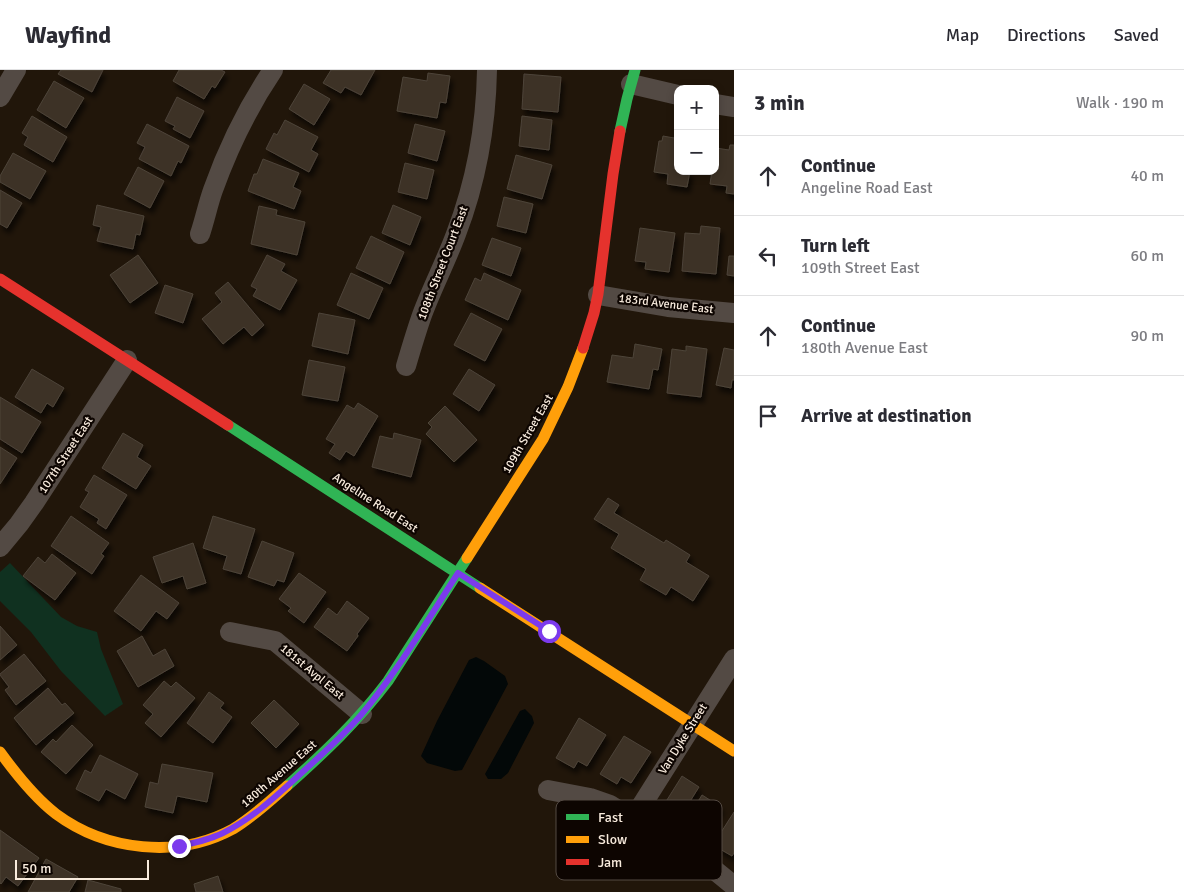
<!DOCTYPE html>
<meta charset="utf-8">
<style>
body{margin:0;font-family:Signika,sans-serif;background:#f7f7f7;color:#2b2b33}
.controls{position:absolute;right:15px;top:15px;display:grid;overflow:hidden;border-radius:10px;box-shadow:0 2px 8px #0003}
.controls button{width:45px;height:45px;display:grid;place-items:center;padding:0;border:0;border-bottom:1px solid #e1e1e2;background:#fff;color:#2b2b33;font:25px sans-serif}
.scale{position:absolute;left:15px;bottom:12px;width:134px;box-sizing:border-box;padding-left:5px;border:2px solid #f8ebdd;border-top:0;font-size:14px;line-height:18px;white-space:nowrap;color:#f8ebdd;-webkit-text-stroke:4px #0d0501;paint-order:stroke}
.stop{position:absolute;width:15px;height:15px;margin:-11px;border:4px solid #7c3aed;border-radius:50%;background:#fff}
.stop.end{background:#7c3aed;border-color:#fff;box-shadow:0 1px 5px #0008}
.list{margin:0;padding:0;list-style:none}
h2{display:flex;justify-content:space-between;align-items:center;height:65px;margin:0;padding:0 20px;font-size:21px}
h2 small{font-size:16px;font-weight:400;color:#7c7c81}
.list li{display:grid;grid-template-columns:32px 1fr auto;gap:15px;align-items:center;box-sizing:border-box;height:80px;padding:0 20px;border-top:1px solid #e1e1e2}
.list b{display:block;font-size:19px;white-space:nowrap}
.list p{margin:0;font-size:16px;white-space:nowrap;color:#7c7c81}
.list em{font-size:16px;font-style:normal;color:#7c7c81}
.icon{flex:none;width:28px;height:28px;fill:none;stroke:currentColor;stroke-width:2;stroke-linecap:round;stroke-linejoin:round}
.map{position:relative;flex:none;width:734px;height:822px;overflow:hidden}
header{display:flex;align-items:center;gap:30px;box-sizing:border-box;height:70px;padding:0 25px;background:#fff;border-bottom:1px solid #e1e1e2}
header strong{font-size:24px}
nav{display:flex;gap:28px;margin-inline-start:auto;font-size:18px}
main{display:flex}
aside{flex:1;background:#fff}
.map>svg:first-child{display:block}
.green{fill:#103120}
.water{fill:#030808}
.building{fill:#3d3227;stroke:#4d4439;filter:url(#shadow)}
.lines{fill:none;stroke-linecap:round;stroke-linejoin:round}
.street{stroke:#534a44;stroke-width:20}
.fast{stroke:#30b455;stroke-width:11}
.slow{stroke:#ff9f0a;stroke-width:11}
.jam{stroke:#e5322d;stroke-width:11}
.route{stroke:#7c3aed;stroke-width:6}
.labels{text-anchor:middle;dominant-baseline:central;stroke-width:4.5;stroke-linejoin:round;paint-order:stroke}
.street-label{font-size:12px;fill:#f8ebdd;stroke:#0d0501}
.key{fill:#0d0501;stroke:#544a43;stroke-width:1}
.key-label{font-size:14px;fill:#f8ebdd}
</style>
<header>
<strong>Wayfind</strong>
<nav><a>Map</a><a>Directions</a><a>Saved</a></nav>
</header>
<main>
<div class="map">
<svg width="734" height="822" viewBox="0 0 734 822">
<defs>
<filter id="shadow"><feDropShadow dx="3" dy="5.5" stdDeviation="2.5" flood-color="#0009"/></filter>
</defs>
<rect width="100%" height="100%" fill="#21160a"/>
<!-- green -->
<path class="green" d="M 10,493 L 61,547 L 77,556 L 97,562 L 101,579 L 123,634 L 105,646 L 61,601 L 31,562 L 0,531 L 0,502 Z"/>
<!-- water -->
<path class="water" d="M 476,587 L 484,591 L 505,606 L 508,614 L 462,700 L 455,701 L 427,693 L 421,686 L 437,651 L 469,590 Z
M 525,639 L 532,646 L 534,653 L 508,703 L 501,709 L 488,709 L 485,704 L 520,641 Z"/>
<!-- building -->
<path class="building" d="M 61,0 L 103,0 L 92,22 L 58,4 Z
M 179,0 L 221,0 L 225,2 L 215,18 L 212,16 L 204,29 L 173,11 Z
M 331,0 L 375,0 L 361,25 L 345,17 L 341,23 L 323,13 Z
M 428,3 L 450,6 L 446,33 L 440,32 L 437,48 L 397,41 L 403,7 L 427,11 Z
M 524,4 L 561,7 L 558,42 L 522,39 Z
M 54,11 L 84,28 L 66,58 L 37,40 Z
M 304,14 L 330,29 L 314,55 L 289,39 Z
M 177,27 L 204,41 L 190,68 L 173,59 L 175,56 L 165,51 Z
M 32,46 L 67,67 L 53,92 L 24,75 L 28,67 L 22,63 Z
M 522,46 L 552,50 L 549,80 L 519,76 Z
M 285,50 L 318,67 L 311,80 L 318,84 L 309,102 L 266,79 L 274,63 L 277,65 Z
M 147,54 L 189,76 L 181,93 L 178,91 L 171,106 L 139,89 L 145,77 L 137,73 Z
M 415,54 L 445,61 L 437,91 L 408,83 Z
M 675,65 L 678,65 L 678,101 L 690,101 L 687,117 L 667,114 L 668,104 L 654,102 L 659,71 L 662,71 L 663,66 L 674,68 Z
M 730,75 L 734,75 L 734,124 L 726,123 L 727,116 L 710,114 L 712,101 L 715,101 L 716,78 L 729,80 Z
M 13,83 L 46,101 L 30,129 L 0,112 L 0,106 Z
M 516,85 L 552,95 L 542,129 L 507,119 Z
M 263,89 L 299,103 L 293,117 L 301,121 L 294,139 L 248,121 L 254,104 L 257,104 Z
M 405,93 L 434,100 L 427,129 L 398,122 Z
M 138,97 L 164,111 L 150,138 L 124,124 Z
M 0,120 L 22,133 L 7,158 L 0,154 Z
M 504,127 L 533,134 L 526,163 L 497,156 Z
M 97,135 L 144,146 L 140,165 L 136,164 L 133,179 L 97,171 L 101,157 L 93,155 Z
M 393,135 L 421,147 L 410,175 L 382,163 Z
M 259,136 L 277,140 L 276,145 L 305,152 L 297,185 L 251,174 Z
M 701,156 L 720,158 L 716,204 L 682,201 L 685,163 L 700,164 Z
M 640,158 L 675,163 L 669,202 L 645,199 L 646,192 L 635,191 Z
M 371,166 L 404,182 L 390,214 L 356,198 Z
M 492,168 L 521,178 L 511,206 L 482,195 Z
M 138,185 L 158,213 L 130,233 L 110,205 Z
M 267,185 L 285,194 L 281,201 L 297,210 L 280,240 L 253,226 L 257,219 L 251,216 Z
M 729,186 L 734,186 L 734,206 L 727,205 Z
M 351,203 L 383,218 L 369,249 L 337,235 Z
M 484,203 L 521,220 L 508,250 L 465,230 L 475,208 L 481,211 Z
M 228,212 L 264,255 L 252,266 L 244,257 L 223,274 L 202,249 L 222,232 L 215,223 Z
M 165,215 L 193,224 L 183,253 L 155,243 Z
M 319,243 L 355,250 L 348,284 L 312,276 Z
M 471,243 L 502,259 L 485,291 L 454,275 Z
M 635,274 L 662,279 L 658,300 L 653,299 L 649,319 L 607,312 L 612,285 L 633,288 Z
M 686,276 L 707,279 L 701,327 L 667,323 L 672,279 L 686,281 Z
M 724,278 L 734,280 L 734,310 L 732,310 L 731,318 L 716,315 Z
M 309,290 L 345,297 L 338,331 L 302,325 Z
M 32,299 L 64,318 L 53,337 L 47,333 L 41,343 L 15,327 Z
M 469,299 L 495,315 L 479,341 L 453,324 Z
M 0,327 L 41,352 L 22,383 L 0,369 Z
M 358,333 L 378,346 L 354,386 L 346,381 L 340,390 L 329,383 L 335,374 L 326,369 L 347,335 L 354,339 Z
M 445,336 L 477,370 L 454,392 L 426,364 L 432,357 L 428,353 Z
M 123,363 L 143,375 L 137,387 L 151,396 L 136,419 L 102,398 Z
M 394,363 L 421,370 L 411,407 L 372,397 L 380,366 L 393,369 Z
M 0,377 L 17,388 L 0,414 Z
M 94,405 L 127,425 L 106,459 L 97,453 L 99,449 L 80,437 L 89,422 L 85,420 Z
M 608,428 L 619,435 L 614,443 L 664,473 L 666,470 L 690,485 L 686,492 L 709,506 L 693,531 L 671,517 L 666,525 L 640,510 L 646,499 L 611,478 L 619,464 L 594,449 Z
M 71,446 L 109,473 L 101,484 L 104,486 L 92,504 L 51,476 Z
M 213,446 L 255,459 L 241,504 L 223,499 L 227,486 L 203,478 Z
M 262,471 L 294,483 L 284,512 L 277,510 L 274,516 L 248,507 Z
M 193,473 L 206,513 L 187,519 L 183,506 L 162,513 L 153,487 Z
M 52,484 L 76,503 L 55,530 L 23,506 L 38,487 L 45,493 Z
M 299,503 L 326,522 L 304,553 L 288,541 L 291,538 L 279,529 Z
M 141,505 L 179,533 L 167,549 L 156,541 L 141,561 L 114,541 Z
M 347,531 L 369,548 L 357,564 L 358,566 L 347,581 L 314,557 L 328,538 L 337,545 Z
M 0,556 L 17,575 L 0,590 Z
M 142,566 L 153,586 L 165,579 L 174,596 L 138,617 L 117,581 Z
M 24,584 L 46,611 L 16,635 L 5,620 L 9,617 L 0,605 L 0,604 Z
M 164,611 L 171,617 L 176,612 L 195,628 L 161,667 L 145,653 L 153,644 L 143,635 Z
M 48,618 L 62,635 L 65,633 L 74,643 L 36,675 L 14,648 Z
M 209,622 L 224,633 L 220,638 L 232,647 L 213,673 L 187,653 Z
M 274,630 L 299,654 L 276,678 L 251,653 Z
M 579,648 L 606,665 L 587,696 L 578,691 L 574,698 L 556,688 Z
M 72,655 L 93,675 L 66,704 L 41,682 L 53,669 L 56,672 Z
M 624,666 L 651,682 L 631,713 L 621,707 L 617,714 L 600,704 Z
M 100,685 L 138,704 L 125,729 L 106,719 L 99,731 L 76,719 L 85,700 L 91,703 Z
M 162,694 L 213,703 L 207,732 L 177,726 L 173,743 L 145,737 L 150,712 L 158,714 Z
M 682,706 L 699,717 L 677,752 L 660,741 Z
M 702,725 L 721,737 L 703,767 L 684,755 Z
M 734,742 L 734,783 L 732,786 L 713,775 Z
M 0,760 L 39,788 L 18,816 L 6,807 L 1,814 L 0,813 Z
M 46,789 L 78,807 L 69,822 L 28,822 Z
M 218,806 L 223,822 L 196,822 L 194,814 Z
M 88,810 L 121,819 L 121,822 L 85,822 Z"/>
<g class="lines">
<!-- street -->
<path class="street" d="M 631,14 L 678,25
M 0,27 L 16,0
M 715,34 L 734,37
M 200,164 C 205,149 208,134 213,120 C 228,78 248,37 273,0
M 598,225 L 668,237 L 734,243
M 406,296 C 411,279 416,262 422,245 C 432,218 446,191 456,164 C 476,112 486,56 487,0
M 0,477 L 19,454 L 34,433 L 127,290
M 230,562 L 275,571 L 362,644
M 548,720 L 590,728 L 610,735 L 712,798 L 734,816
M 633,749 L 734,589"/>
<!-- fast -->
<path class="fast" d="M 620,61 L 627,29 L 635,0
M 228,355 L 480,518
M 287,716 C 325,682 357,652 388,611 L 467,488"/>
<!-- slow -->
<path class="slow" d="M 467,488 L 543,369 L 568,317 L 583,278
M 480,518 L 734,681
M 0,682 C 16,704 34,727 56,744 C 106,781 178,789 233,759 C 253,747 270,731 287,716"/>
<!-- jam -->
<path class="jam" d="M 0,209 L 228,355
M 583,278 L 594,243 L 598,224 L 613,104 L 620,61"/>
</g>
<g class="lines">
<!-- route -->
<path class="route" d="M 179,776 C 194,773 209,770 223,763 C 250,750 273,729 296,708 C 318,688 341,668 361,645 C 398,601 427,551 458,503 L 549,561"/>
</g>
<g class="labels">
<!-- street labels -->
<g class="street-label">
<text transform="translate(443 193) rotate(-69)">108th Street Court East</text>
<text transform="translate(666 234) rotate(7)">183rd Avenue East</text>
<text transform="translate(528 364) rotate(-60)">109th Street East</text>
<text transform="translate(66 385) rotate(-57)">107th Street East</text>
<text transform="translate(375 433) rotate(33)">Angeline Road East</text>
<text transform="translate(312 602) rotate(40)">181st Avpl East</text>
<text transform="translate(683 669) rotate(-58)">Van Dyke Street</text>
<text transform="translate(279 704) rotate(-41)">180th Avenue East</text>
</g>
</g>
<!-- legend -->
<rect x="556" y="730" width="166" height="80" rx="8" class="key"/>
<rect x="566" y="744" width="23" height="6" fill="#30b455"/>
<rect x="566" y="766" width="23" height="7" fill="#ff9f0a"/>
<rect x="566" y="789" width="23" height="6" fill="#e5322d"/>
<g class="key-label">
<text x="598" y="752">Fast</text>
<text x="598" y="774">Slow</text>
<text x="598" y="797">Jam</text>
</g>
</svg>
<div class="controls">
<button>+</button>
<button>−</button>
</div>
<div class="scale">50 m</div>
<div class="stop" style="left:549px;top:561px"></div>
<div class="stop end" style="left:179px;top:776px"></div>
</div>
<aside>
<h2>3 min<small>Walk · 190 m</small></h2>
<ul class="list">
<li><svg class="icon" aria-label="ahead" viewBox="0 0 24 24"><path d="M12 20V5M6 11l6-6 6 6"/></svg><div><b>Continue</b><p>Angeline Road East</p></div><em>40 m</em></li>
<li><svg class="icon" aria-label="left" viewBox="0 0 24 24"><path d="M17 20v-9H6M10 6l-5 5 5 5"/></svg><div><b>Turn left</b><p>109th Street East</p></div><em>60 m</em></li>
<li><svg class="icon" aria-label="ahead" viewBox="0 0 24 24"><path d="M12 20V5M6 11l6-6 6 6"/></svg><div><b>Continue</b><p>180th Avenue East</p></div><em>90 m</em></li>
<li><svg class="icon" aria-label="arrive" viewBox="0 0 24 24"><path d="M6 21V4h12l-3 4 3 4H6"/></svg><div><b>Arrive at destination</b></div></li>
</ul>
</aside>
</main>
